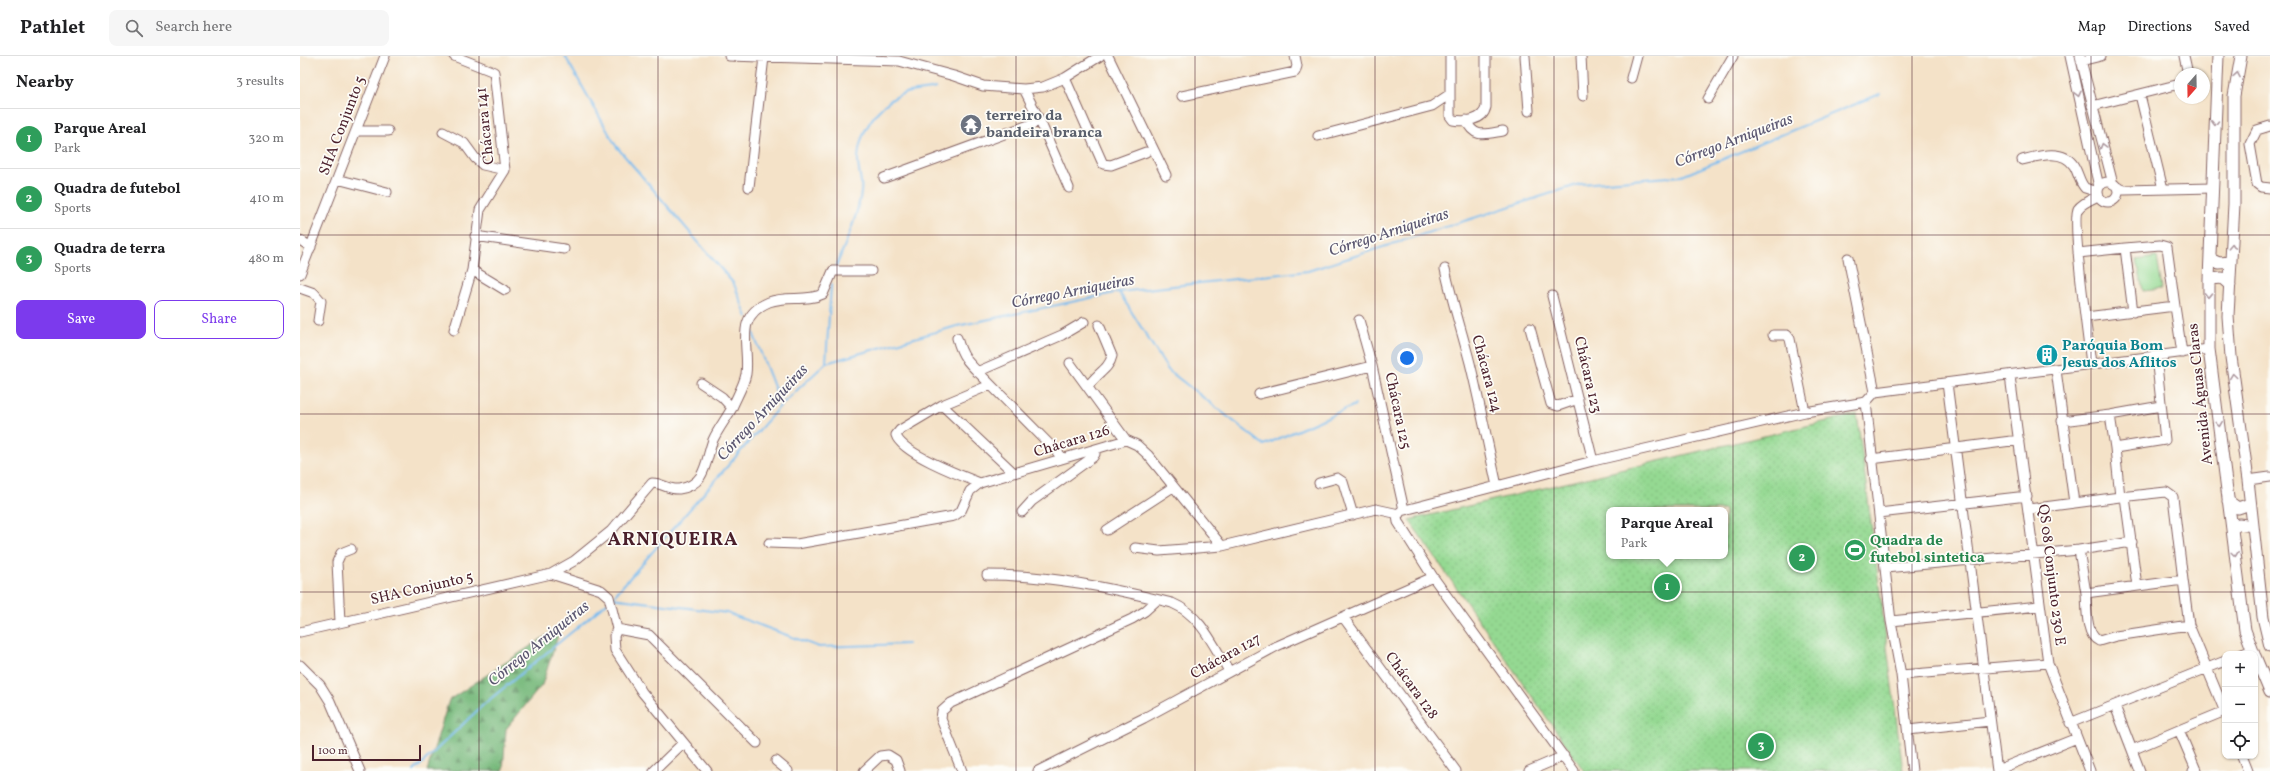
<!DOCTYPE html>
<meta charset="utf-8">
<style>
body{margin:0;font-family:Vollkorn,serif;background:#f6f6f6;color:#202124}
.controls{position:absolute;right:12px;bottom:12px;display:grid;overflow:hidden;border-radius:8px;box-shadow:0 1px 3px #0004}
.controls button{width:36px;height:36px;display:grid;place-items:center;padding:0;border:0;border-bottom:1px solid #e0e0e0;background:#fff;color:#202124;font:20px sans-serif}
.compass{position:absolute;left:1874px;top:12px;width:36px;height:36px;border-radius:50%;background:#fff;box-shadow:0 1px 3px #0004;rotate:200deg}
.scale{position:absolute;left:12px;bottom:10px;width:109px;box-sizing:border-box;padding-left:4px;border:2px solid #4a1f2b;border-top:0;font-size:11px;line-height:14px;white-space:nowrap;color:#4a1f2b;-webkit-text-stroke:3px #fdfcf7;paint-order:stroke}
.you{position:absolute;left:1107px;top:302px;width:14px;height:14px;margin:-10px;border:3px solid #fff;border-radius:50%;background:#1a73e8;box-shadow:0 0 0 6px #1a73e833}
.badge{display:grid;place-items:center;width:26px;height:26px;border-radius:50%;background:#7c3aed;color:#fff;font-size:13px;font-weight:700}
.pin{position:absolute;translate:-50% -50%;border:2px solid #fff;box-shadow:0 1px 4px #0006}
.popup{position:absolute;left:1306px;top:451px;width:122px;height:52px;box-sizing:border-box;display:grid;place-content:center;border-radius:8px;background:#fff;filter:drop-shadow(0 1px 3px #0005);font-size:13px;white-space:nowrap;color:#757577}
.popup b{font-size:15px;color:#202124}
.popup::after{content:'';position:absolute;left:50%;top:100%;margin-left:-8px;border:8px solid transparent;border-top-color:#fff}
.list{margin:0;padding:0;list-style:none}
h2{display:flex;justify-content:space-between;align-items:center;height:52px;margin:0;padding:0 16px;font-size:17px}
h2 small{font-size:13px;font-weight:400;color:#757577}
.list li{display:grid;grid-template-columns:26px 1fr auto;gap:12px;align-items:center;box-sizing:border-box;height:60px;padding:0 16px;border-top:1px solid #e0e0e0}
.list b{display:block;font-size:15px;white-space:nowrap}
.list p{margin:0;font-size:13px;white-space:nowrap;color:#757577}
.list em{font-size:13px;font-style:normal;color:#757577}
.actions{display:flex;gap:8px;padding:12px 16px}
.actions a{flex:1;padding:9px 0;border:1px solid #7c3aed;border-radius:8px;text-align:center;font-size:14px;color:#7c3aed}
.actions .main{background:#7c3aed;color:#fff}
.icon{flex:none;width:22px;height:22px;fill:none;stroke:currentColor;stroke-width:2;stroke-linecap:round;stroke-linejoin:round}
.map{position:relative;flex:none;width:1970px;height:715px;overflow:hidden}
header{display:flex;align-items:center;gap:24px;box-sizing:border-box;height:56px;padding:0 20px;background:#fff;border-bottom:1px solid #e0e0e0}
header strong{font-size:19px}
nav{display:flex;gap:22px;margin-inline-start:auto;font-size:14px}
.search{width:280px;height:36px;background:#f6f6f6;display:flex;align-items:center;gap:10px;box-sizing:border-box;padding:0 14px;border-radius:8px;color:#757577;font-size:15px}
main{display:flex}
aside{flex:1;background:#fff}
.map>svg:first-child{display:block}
.green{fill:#94d992;stroke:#6f7c5e}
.forest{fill:url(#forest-firs);stroke:#606c54}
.park{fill:url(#park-dots);stroke:#6f7c5e;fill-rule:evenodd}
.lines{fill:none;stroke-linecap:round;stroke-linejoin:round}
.stream{stroke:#79bcef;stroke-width:2}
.minor-casing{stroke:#866362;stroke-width:11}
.major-casing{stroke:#866362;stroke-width:13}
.minor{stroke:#fff;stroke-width:9}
.major{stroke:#fff;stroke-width:11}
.oneway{stroke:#ae9aa0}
.grid{fill:none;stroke:#4a1f2b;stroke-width:1;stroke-opacity:0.55}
.labels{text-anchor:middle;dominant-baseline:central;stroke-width:3.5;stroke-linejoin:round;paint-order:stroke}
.worship-label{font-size:15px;font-weight:bold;fill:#5b616d;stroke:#fdfcf7;text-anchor:start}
.street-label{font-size:15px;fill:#4a1f2b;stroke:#fdfcf7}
.culture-label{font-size:15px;font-weight:bold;fill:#0d838f;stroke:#fdfcf7;text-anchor:start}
.leisure-label{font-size:15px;font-weight:bold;fill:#27864d;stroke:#fdfcf7;text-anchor:start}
.water-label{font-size:16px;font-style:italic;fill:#5a5670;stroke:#fdfcf7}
.district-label{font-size:19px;font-weight:bold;letter-spacing:1px;fill:#4a1f2b;stroke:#fdfcf7}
</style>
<header>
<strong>Pathlet</strong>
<div class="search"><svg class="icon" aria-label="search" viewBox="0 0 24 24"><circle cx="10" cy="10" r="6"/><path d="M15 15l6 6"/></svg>Search here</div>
<nav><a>Map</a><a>Directions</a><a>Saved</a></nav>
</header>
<main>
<aside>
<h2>Nearby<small>3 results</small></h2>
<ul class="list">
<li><span class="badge" style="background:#2e9e5b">1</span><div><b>Parque Areal</b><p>Park</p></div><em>320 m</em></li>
<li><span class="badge" style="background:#2e9e5b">2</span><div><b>Quadra de futebol</b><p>Sports</p></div><em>410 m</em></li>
<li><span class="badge" style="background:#2e9e5b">3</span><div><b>Quadra de terra</b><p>Sports</p></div><em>480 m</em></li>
</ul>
<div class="actions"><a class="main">Save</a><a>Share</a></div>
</aside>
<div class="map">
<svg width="1970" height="715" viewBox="0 0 1970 715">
<defs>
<pattern id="forest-firs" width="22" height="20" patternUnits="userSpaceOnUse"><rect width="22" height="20" fill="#77b97c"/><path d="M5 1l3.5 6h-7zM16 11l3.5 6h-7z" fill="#649666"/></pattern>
<pattern id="park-dots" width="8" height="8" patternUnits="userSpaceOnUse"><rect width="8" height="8" fill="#94d992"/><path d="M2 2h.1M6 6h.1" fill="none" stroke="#81ba7e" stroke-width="1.8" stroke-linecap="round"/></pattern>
</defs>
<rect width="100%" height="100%" fill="#fdfcf7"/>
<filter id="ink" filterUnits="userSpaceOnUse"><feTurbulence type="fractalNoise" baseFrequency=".025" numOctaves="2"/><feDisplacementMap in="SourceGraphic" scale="8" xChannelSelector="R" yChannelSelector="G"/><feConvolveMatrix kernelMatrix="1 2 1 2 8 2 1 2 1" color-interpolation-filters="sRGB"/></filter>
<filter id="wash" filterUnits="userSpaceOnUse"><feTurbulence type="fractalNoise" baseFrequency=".012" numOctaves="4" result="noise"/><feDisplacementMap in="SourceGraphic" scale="16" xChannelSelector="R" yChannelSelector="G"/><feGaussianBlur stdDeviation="0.9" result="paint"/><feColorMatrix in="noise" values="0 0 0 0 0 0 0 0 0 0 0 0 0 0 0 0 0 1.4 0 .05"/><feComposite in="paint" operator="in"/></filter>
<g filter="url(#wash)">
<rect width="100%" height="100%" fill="#f4e2c8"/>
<!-- green -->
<path class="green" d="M 1857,201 L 1862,233 L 1843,235 L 1837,204 Z"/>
<!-- forest -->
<path class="forest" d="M 261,570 L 242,629 L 206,673 L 203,715 L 127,715 L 149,644 Z"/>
<!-- park -->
<path class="park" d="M 1557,358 L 1603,715 L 1284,715 L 1109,464 ZM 1309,454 L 1425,454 L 1425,500 L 1309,500 Z"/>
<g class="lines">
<!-- stream -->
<path class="stream" d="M 265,0 L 316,90 L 434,228 L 447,261
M 536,211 C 545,188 558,160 561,136 C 563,125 557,113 558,102 C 559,77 577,49 600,39 C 611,34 625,35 636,32
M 819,236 L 868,314 L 964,389 L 1055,349
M 450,269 L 481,349
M 526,306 L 531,229
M 313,541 L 481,349 L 526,307 L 657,270 L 819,236 L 1008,215 L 1280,128 L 1382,120 L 1580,38
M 312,542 L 427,557 L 519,591 L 608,588
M 114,715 L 183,649 L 307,547"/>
</g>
</g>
<g filter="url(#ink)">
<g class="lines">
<!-- minor casing -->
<g class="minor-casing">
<path id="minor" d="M 154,0 L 194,16 L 205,114 L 180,154 L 172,214 L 154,274
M 429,0 L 599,5 L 654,20 L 683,30 L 724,33 L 743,31 L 765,22 L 800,0
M 808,0 L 866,119
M 1150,0 L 1150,60 L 1153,64 C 1165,66 1183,65 1186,51 L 1186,0
M 1225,0 L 1229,55
M 1281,0 L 1283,40
M 1770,0 L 1799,131
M 1780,0 L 1813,128
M 1884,0 L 1888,18
M 1781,5 L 1801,0
M 765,22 L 803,108 L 811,109 L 846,96
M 1331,22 L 1337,0
M 1840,39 L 1863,133
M 882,40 L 995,16 L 997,10 L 995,0
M 1408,43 L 1433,0
M 1792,50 L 1880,28
M 1166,64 C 1174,83 1185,78 1203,75
M 740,65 L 769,132
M 1970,70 L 1957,74 L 1950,88 L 1957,128 L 1961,131 L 1970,132
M 56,75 L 88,75
M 143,76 L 164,87 L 175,102 L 183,109 L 205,114
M 1018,80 L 1132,50 L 1150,38
M 1722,104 C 1738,100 1763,92 1774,110 C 1779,118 1779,126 1785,132 L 1798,136
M 584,122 L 740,65 L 724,33
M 37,123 L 87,136
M1798 136a10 10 0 1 1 20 0a10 10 0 1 1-20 0Z
M 449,131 L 464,1
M 1817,131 L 1824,134 L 1913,132
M 175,180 L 264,193
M 0,184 L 11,191
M 1825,192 L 1860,189 L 1867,191 L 1875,250
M 1778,197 L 1825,192 L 1833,256
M 1548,202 L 1575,336
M 1145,213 C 1152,245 1162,276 1170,307 C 1180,348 1188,389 1197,430
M 172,214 L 205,234
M 0,218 L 85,0
M 0,232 L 14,237 L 21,245 L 18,265
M 1252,240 L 1293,405
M 1786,261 L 1875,250 L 1882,297
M 1059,264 L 1072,310 L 1104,454
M 1230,272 L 1251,348 L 1258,350 L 1278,343
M 1473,279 L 1487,279 L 1490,283 L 1505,356
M 657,282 C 663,304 670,308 685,323 L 763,402
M 770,307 L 826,384
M 1791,308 C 1789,289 1771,162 1778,153 C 1782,147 1792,143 1798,140
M 1756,314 L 1774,447
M 677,316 L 762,279 L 784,266
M 1710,320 L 1748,607 L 1790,715
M 1647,327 L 1697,715
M 788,331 C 795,318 809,314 812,300 L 799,269
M 959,338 L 1072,310
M 1566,346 L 1591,565 L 1601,619 L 1612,715
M 642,349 L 714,417
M 432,352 C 436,342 444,329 446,318 C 450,290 433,261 469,246 C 486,239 507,246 523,238 L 533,215 L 571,215
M 1762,365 L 1810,359
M 1815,392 L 1810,359 L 1861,350
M 1571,403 L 1719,384
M 1948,424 L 1970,421
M 680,427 C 662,420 601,397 596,379 L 600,374 L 642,349 L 690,329
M 1019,427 L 1037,422 L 1043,426 L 1053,459
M 1825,441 L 1837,530
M 1729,453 L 1820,441 L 1815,392 L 1865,384 L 1856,300
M 722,456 L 732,445 L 793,401 L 795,398 L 794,394
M 1579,457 L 1727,440
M 807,474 L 873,431
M 469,487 L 497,488 L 654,460 L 661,455 L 670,435 L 680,427 L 826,384 L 837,389 L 848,399 L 922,490 L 1076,453 L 1099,458
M 835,492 L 859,495 L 922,490
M 1779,494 L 1832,486
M 1585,512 L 1779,494 L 1786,537 L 1883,524 L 1873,441 L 1866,436 L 1820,441
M 251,518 L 301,534 L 309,541 L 317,573 L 314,580 L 315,594 L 342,636 L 407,715
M 687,519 C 750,519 811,532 872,547 C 901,559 913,589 929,615
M 1883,524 L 1889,569 L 1925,656
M 1786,537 C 1787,550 1785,579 1799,585 L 1816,580 L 1889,569
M 1043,561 L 1156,715
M 1591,565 L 1740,550
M 40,566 L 37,506 L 41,497 L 51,493
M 317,573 L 349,579 L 457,687
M 0,576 L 251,518 L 274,505 L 311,475 L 352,427 C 362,427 369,434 379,433 C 407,429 405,405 413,384 C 418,373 426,363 432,352 L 422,341 L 401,327
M 1942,598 L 1952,594
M 0,609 L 20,629 L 30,645 L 60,715
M 1601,619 L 1748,607
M 1815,650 L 1832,694 L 1879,674 L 1896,714 L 1893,715
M 1770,667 L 1925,605
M 1608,674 L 1690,665
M 1879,674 L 1925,655
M 1832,694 L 1840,715
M 1942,700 L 1948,715
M 476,705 L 488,715
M 1697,714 L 1777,682
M 354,715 L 383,687
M 564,715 L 580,700 L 588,699 L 596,704 L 600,715
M 662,715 L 641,663 L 642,655 L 651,647 L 832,563 L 845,555 L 856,545
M 738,715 L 844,662 L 977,590 L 1133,521
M 1229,715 L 1264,700
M 1274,715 L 1133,521 L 1098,466 L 1097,460 L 1101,455 L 1293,405 L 1505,356 L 1566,346 L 1575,336 L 1909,293"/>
</g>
<!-- major casing -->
<g class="major-casing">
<path id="major" d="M 1918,0 L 1909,223 L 1909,293 L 1942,552 L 1945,574 L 1954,598
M 1941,0 L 1934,40 L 1934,148 L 1928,260 L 1931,301 L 1948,424 L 1963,561 L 1970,590
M 1910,203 L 1919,207 L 1931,206
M 1909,223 L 1922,222 L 1930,229
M 1928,445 L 1938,452 L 1950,448
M 1932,473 L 1939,468 L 1953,470
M 1955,600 L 1970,636"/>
</g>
<!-- minor -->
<use href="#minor" class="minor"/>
<!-- major -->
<use href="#major" class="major"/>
</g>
<!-- one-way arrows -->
<defs><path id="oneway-chevron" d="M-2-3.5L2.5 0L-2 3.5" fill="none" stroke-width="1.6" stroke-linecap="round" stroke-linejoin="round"/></defs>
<g class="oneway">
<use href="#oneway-chevron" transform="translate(1937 19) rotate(-80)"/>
<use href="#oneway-chevron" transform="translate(1778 38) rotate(77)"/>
<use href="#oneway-chevron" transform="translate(1915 67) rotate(91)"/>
<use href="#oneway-chevron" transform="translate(1803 90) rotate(-105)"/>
<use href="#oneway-chevron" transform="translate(1932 190) rotate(-87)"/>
<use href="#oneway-chevron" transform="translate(1908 239) rotate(92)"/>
<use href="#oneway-chevron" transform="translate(1933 320) rotate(-98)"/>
<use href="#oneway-chevron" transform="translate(1919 368) rotate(83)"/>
<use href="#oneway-chevron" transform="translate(1935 498) rotate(83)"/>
</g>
</g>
<!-- grid -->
<path class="grid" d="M 179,0 L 179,715M 358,0 L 358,715M 537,0 L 537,715M 716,0 L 716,715M 895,0 L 895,715M 1075,0 L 1075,715M 1254,0 L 1254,715M 1433,0 L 1433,715M 1612,0 L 1612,715M 1791,0 L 1791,715M 0,179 L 1970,179M 0,358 L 1970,358M 0,536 L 1970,536"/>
<!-- icons -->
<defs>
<g id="temple-disc" transform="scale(1.15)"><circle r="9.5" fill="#6b7280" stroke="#fdfcf7"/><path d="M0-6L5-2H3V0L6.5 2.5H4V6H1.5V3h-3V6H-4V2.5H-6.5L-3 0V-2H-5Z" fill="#fff"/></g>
<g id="building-disc" transform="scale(1.15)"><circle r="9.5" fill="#0f9aa8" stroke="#fdfcf7"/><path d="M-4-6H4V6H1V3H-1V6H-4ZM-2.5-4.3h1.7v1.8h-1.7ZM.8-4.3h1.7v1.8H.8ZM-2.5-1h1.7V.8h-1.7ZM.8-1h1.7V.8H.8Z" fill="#fff"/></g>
<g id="stadium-disc" transform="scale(1.15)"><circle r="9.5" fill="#2e9e5b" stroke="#fdfcf7"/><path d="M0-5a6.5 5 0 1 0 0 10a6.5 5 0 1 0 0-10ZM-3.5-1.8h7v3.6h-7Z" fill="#fff"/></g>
</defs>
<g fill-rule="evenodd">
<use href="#temple-disc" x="671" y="69"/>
<use href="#building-disc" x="1747" y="299"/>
<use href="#stadium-disc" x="1555" y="494"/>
</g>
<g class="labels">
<!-- worship labels -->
<g class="worship-label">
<text x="686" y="60">terreiro da<tspan x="686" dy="17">bandeira branca</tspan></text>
</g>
<!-- street labels -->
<g class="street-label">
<text transform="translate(43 70) rotate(-69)">SHA Conjunto 5</text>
<text transform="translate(186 70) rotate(-96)">Chácara 141</text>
<text transform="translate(1186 318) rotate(75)">Chácara 124</text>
<text transform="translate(1287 319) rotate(77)">Chácara 123</text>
<text transform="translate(1901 338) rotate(-96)">Avenida Águas Claras</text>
<text transform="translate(1097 355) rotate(78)">Chácara 125</text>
<text transform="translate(772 386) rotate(-17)">Chácara 126</text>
<text transform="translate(1751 519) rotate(83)">QS 08 Conjunto 230 E</text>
<text transform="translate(122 533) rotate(-13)">SHA Conjunto 5</text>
<text transform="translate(926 601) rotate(-29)">Chácara 127</text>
<text transform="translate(1111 630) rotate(54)">Chácara 128</text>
</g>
<!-- culture labels -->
<g class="culture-label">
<text x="1762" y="290">Paróquia Bom<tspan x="1762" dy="17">Jesus dos Aflitos</tspan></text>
</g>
<!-- leisure labels -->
<g class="leisure-label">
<text x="1570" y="485">Quadra de<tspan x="1570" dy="17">futebol sintetica</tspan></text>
</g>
<!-- water labels -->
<g class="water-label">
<text transform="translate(1434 85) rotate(-21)">Córrego Arniqueiras</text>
<text transform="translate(1089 177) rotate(-18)">Córrego Arniqueiras</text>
<text transform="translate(773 236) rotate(-11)">Córrego Arniqueiras</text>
<text transform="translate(463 357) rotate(-47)">Córrego Arniqueiras</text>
<text transform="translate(239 588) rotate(-39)">Córrego Arniqueiras</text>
</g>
<!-- district labels -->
<g class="district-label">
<text x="373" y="484">ARNIQUEIRA</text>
</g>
</g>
</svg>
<div class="controls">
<button>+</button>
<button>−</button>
<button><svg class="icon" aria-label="locate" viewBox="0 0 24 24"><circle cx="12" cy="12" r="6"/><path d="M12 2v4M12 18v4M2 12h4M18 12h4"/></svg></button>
</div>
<svg class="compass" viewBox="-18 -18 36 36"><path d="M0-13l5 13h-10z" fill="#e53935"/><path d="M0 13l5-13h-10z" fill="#757577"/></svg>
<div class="scale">100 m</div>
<div class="you"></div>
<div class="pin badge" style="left:1367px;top:531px;background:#2e9e5b">1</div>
<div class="popup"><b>Parque Areal</b>Park</div>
<div class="pin badge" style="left:1502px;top:502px;background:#2e9e5b">2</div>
<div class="pin badge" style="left:1461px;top:690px;background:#2e9e5b">3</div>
</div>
</main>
